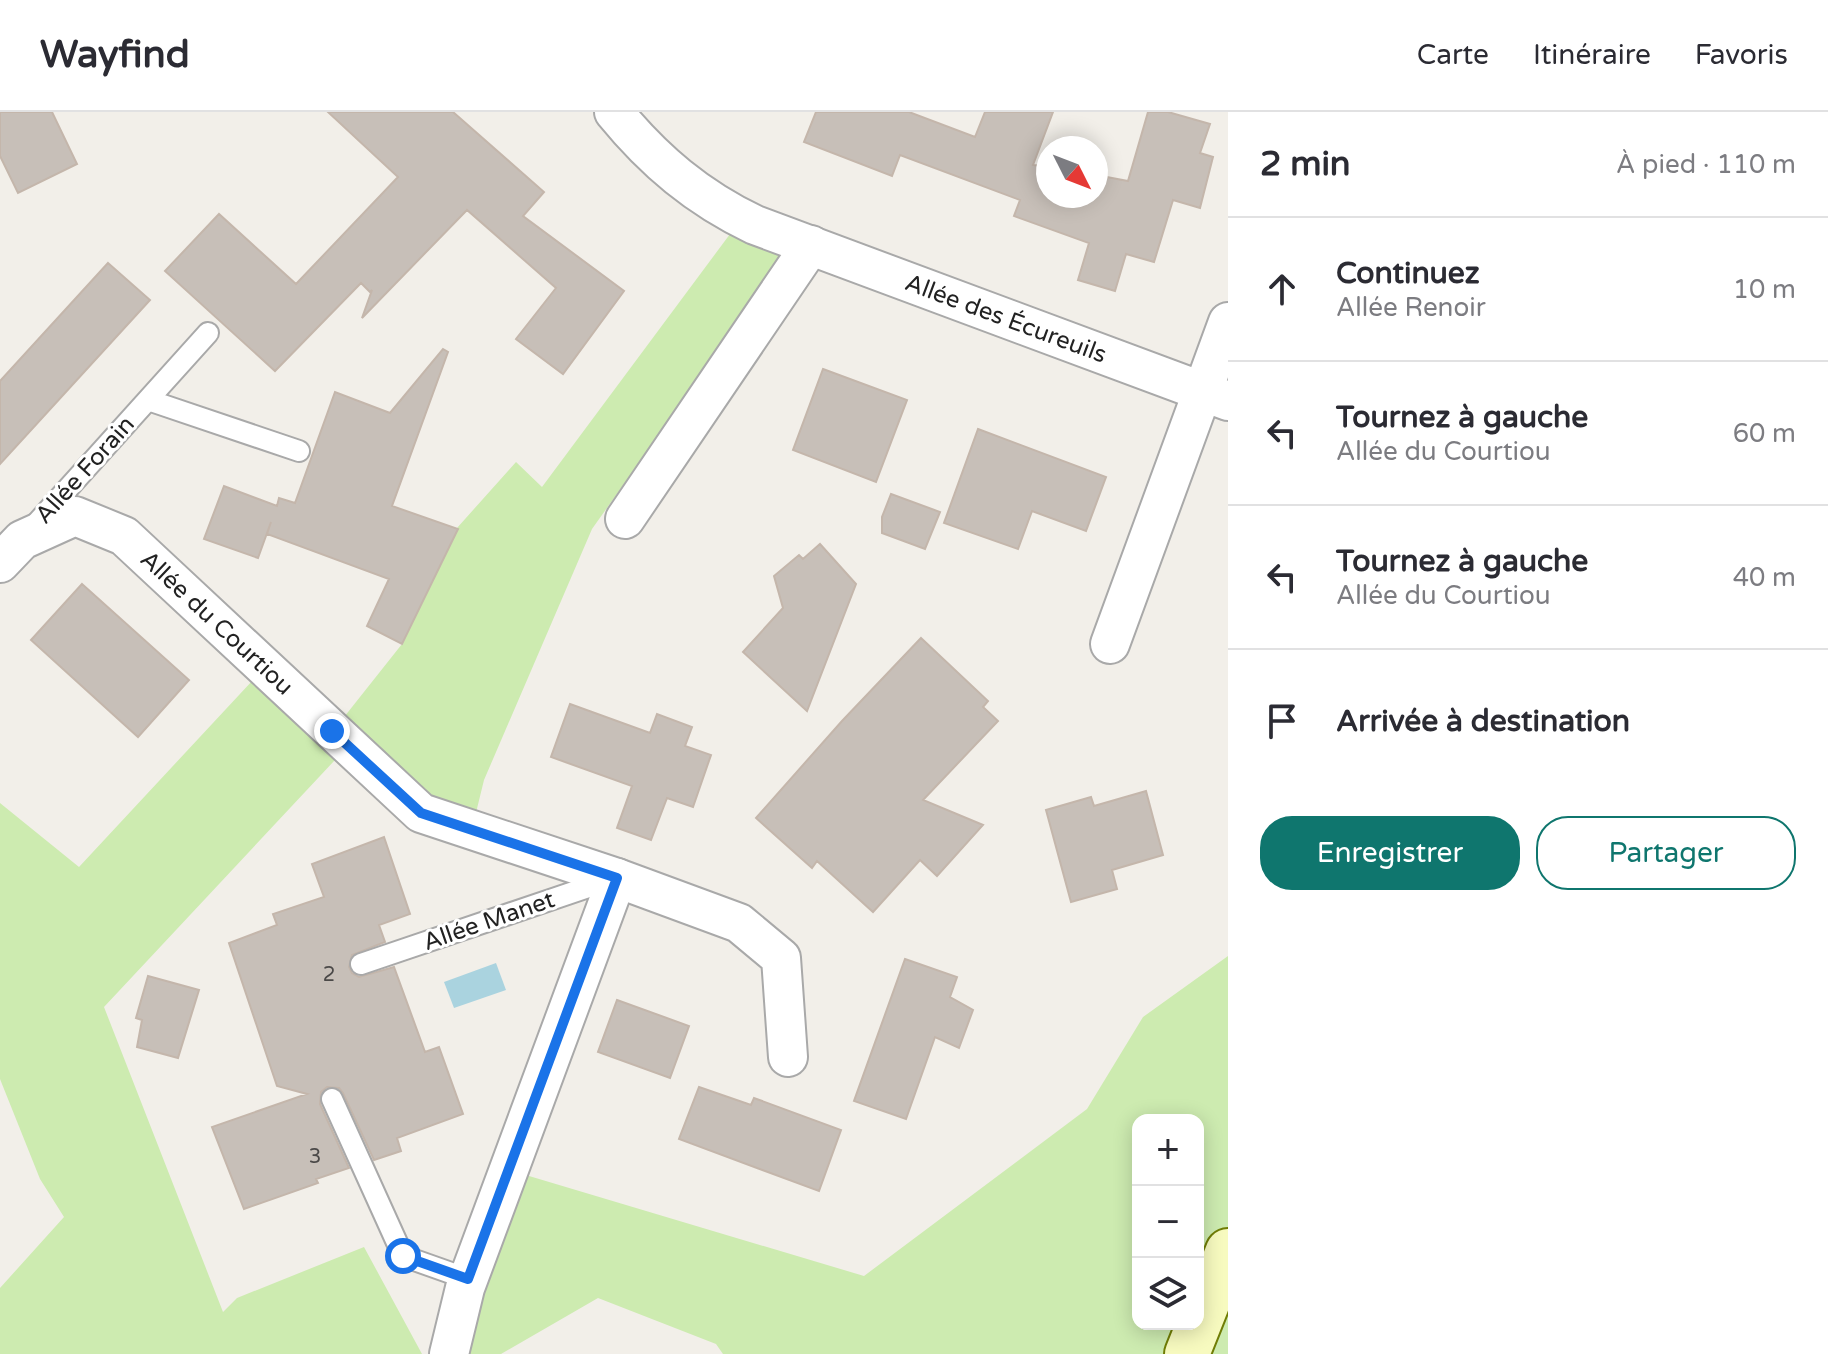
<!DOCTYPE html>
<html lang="fr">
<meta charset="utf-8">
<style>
body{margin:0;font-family:"Varela Round",sans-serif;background:#f2f2f3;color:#2b2b33}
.controls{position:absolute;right:24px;bottom:24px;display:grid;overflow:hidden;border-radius:16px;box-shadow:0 4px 20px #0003}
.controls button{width:72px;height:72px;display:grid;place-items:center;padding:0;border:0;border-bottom:2px solid #e1e1e2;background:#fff;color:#2b2b33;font:40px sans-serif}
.compass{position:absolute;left:1036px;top:24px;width:72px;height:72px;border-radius:50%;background:#fff;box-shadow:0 4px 20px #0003;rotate:132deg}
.stop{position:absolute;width:24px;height:24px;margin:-18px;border:6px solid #1a73e8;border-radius:50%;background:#fff}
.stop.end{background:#1a73e8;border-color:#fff;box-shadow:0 2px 8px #0008}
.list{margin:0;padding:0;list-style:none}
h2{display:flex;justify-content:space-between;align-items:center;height:104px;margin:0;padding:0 32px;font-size:34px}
h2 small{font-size:26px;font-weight:400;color:#7c7c81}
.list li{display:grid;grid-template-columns:52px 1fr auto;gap:24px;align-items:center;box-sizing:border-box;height:144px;padding:0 32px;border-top:2px solid #e1e1e2}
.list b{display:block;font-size:30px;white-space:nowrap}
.list p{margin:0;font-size:26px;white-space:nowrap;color:#7c7c81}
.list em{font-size:26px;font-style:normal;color:#7c7c81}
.actions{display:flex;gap:16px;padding:24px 32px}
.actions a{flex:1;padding:18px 0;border:2px solid #0f766e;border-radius:32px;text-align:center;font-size:28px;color:#0f766e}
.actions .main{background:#0f766e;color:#fff}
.icon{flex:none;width:44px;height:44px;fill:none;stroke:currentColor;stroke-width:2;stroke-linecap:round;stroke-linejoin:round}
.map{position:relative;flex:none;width:1228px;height:1242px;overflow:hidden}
header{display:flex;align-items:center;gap:48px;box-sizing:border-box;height:112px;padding:0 40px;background:#fff;border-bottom:2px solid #e1e1e2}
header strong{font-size:38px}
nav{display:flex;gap:44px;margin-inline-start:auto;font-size:28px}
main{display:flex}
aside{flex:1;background:#fff}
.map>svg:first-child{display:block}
.grass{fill:#cdebb0;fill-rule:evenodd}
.water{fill:#aad3df}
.building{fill:#c7bfb8;stroke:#c4b6ab;stroke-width:2}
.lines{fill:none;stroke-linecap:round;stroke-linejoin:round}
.service-casing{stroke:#a9a9a9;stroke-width:24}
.minor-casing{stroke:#a9a9a9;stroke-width:42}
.secondary-casing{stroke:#707d05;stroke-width:48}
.service{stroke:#fff;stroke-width:20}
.minor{stroke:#fff;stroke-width:38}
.secondary{stroke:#f7fabf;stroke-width:44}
.route{stroke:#1a73e8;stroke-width:10}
.labels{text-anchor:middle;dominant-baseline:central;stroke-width:6;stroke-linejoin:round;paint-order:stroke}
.number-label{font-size:20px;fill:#4b4948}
.street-label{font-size:24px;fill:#222;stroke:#fff}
</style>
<header>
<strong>Wayfind</strong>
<nav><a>Carte</a><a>Itinéraire</a><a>Favoris</a></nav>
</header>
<main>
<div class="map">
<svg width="1228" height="1242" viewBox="0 0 1228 1242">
<rect width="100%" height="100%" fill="#f2efe9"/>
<!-- grass -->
<path class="grass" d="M 733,118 L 783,143 L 749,196 L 592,417 L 484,668 L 472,717 L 349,633 L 104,895 L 223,1200 L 237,1186 L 364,1135 L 422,1242 L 0,1242 L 0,1176 L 64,1105 L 40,1067 L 0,967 L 0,691 L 79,755 L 265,555 L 333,619 L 402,532 L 457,416 L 516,350 L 542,375 Z
M 1228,844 L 1228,1242 L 723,1242 L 716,1232 L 598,1186 L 501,1242 L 449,1242 L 509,1058 L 864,1164 L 1087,997 L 1143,905 ZM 1138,1008 L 1198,1008 L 1198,1212 L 1138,1212 Z"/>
<!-- water -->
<path class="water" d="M 496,851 L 506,878 L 454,896 L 444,870 Z"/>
<!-- building -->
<path class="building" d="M 0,0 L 52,0 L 77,52 L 18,81 L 0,44 Z
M 328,0 L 453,0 L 544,80 L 523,104 L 624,179 L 563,262 L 516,227 L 556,176 L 467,98 L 362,206 L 372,178 L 370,180 L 361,171 L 275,259 L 165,159 L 219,102 L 296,172 L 398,65 Z
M 816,0 L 909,0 L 975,25 L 985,0 L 1053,0 L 1033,53 L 1048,55 L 1048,84 L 1096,84 L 1096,63 L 1128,69 L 1148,0 L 1168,0 L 1210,12 L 1200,41 L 1213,45 L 1200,96 L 1173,88 L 1154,150 L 1126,142 L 1115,179 L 1078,168 L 1089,131 L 1014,104 L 1020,88 L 900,43 L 892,64 L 804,30 Z
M 108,151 L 150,188 L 0,352 L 0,269 Z
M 443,237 L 448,240 L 392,394 L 458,417 L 402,532 L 367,514 L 389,467 L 267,422 L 271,410 L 258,446 L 204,427 L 224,374 L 277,394 L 279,386 L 295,391 L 335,280 L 390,301 Z
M 823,257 L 907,288 L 876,370 L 793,338 Z
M 978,317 L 1106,365 L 1086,419 L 1032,399 L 1018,437 L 944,411 Z
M 891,382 L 940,400 L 925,437 L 882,421 L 882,405 Z
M 820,432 L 856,472 L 807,599 L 743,540 L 783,496 L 774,464 L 799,443 L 803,447 Z
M 82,472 L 189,568 L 138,625 L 31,528 Z
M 921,526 L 988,589 L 983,595 L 998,609 L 923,688 L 983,713 L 937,764 L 920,748 L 873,800 L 817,749 L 812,756 L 756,706 L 842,609 Z
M 570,592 L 650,621 L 657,602 L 692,615 L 685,634 L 711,643 L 693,695 L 667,686 L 651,728 L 617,716 L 632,674 L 551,645 Z
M 1146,679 L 1163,743 L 1112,758 L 1117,777 L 1071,790 L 1046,698 L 1091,685 L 1094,694 Z
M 384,725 L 410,802 L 379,813 L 385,830 L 352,843 L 349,855 L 352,861 L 359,865 L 394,855 L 425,940 L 439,935 L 463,1002 L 397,1026 L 401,1039 L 374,1048 L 343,981 L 339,976 L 327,975 L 321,980 L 320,992 L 349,1056 L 316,1067 L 318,1071 L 244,1097 L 212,1015 L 307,982 L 277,974 L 229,831 L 277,813 L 273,802 L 324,785 L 312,752 Z
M 905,847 L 957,865 L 950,885 L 973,898 L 959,936 L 935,925 L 906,1007 L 854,989 Z
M 148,864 L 199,878 L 178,946 L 137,935 L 142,908 L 136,906 Z
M 617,888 L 689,914 L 670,966 L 598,940 Z
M 699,975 L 751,993 L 754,986 L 841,1018 L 819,1079 L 679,1027 Z"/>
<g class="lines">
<!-- service casing -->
<g class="service-casing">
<path id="service" d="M 148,288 L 299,339
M 35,413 L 208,221
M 361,852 L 609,768
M 332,987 L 403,1144 L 468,1167"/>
</g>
<!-- minor casing -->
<g class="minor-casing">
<g id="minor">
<path id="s1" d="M 614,0 C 654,49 698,86 755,113 L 1228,289"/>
<path d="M 625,407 L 811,133"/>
<path id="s2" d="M 0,451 L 22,428 L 75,404 L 124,424 L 421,701 L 617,766 L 739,811 L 781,846 L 788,945"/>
<path d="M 1110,532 L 1228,210"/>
<path d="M 449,1242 L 465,1176 L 617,766"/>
</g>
</g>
<!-- secondary casing -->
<g class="secondary-casing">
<path id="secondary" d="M 1187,1242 L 1228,1139"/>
</g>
<!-- service -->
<use href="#service" class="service"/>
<!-- minor -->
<use href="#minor" class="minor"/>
<!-- secondary -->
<use href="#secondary" class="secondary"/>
</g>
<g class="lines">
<!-- route -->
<path class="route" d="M 332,619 L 421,701 L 617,766 L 468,1167 L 403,1144"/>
</g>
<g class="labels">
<!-- number labels -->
<g class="number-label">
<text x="329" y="863">2</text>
<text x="315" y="1045">3</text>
</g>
<!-- street labels -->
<g class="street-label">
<text stroke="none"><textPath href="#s1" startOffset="450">Allée des Écureuils</textPath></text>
<text transform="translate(85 358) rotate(-48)">Allée Forain</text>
<text stroke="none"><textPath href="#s2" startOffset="270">Allée du Courtiou</textPath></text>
<text transform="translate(489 809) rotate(-19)">Allée Manet</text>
</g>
</g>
</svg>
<div class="controls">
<button>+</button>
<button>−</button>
<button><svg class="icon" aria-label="layers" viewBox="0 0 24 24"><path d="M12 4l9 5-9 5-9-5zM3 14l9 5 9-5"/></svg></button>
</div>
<svg class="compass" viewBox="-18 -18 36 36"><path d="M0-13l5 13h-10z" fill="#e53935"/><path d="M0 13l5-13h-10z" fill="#7c7c81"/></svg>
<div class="stop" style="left:403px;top:1144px"></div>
<div class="stop end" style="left:332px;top:619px"></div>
</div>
<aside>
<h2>2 min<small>À pied · 110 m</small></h2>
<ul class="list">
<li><svg class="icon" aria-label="ahead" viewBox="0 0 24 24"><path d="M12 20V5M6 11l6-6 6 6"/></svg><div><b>Continuez</b><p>Allée Renoir</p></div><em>10 m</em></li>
<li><svg class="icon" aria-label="left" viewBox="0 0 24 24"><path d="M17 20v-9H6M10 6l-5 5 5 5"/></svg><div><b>Tournez à gauche</b><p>Allée du Courtiou</p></div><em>60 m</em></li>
<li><svg class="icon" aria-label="left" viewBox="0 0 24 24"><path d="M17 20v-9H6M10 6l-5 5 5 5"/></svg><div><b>Tournez à gauche</b><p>Allée du Courtiou</p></div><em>40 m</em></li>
<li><svg class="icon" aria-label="arrive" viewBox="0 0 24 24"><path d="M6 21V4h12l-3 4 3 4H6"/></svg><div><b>Arrivée à destination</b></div></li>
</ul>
<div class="actions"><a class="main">Enregistrer</a><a>Partager</a></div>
</aside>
</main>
